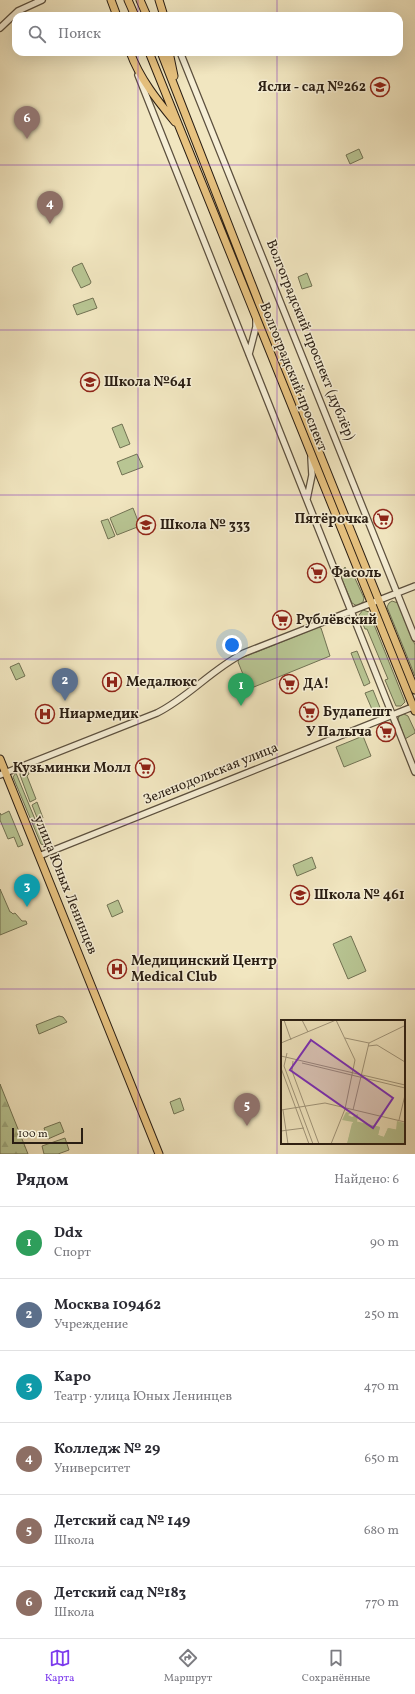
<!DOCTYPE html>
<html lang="ru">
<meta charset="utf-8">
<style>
body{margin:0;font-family:Vollkorn,serif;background:#f7f7f7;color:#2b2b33}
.scale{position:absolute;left:12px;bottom:10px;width:71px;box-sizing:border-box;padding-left:4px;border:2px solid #2a1e13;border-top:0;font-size:11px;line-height:14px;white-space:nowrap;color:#2a1e13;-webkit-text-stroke:3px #f6efd6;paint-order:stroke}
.you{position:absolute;left:232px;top:645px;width:14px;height:14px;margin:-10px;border:3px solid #fff;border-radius:50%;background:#1a73e8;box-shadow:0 0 0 6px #1a73e833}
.badge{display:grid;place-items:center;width:26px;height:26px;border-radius:50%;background:#7c3aed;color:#fff;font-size:13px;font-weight:700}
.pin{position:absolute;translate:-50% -33px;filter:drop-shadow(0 1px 2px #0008)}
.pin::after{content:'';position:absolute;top:21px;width:14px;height:12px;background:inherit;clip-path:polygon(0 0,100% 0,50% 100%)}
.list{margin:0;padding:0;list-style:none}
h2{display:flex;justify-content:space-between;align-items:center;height:52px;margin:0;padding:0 16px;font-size:17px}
h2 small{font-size:13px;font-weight:400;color:#7c7c81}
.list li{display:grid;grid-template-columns:26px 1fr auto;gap:12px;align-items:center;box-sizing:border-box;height:72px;padding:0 16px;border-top:1px solid #e1e1e2}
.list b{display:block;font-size:15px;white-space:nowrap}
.list p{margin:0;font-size:13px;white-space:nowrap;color:#7c7c81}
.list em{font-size:13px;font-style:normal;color:#7c7c81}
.icon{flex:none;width:22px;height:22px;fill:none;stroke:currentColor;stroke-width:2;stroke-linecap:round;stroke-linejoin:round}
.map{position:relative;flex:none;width:415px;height:1154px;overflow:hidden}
.search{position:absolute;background:#fff;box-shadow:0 4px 16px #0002;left:12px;right:12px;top:12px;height:44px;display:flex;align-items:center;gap:10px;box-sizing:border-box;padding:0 14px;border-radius:12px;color:#7c7c81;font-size:15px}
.sheet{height:484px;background:#fff}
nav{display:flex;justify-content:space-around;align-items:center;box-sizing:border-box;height:56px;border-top:1px solid #e1e1e2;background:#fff;font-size:11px;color:#7c7c81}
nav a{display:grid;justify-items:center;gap:2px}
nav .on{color:#7c3aed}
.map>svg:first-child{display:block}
.green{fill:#b8c593;stroke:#717253}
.forest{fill:url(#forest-firs);stroke:#717253}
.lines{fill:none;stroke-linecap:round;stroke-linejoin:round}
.minor-casing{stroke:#5c503e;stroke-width:8}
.major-casing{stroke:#2a1e13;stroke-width:9}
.minor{stroke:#f6efd6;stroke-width:5.5}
.major{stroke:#e8c380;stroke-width:7}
.grid{fill:none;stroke:#7b2cbf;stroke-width:1;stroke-opacity:0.55}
.labels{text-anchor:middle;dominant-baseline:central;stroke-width:3;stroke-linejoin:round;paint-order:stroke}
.poi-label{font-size:14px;font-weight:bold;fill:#2a1e13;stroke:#f6efd6;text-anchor:start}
.street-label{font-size:14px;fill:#2a1e13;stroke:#f6efd6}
.inset-road{fill:none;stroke:#a1967b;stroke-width:1}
.view{fill:#7b2cbf;fill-opacity:0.15;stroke:#7b2cbf;stroke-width:2}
.inset-edge{fill:none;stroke:#2a1e13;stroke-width:2}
</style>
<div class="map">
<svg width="415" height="1154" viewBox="0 0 415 1154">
<defs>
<pattern id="forest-firs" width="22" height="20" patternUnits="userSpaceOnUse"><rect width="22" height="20" fill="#b8c593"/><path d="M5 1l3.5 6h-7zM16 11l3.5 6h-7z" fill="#9ea97e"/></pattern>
</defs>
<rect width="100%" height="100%" fill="#f1e6c0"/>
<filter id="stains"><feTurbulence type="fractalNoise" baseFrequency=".005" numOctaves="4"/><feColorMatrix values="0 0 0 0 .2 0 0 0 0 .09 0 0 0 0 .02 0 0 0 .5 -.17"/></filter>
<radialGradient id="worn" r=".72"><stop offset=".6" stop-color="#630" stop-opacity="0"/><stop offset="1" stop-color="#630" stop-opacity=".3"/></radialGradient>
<!-- green -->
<path class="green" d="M 359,149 L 363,158 L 350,164 L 346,155 Z
M 82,263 L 91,282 L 90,284 L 81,288 L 72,270 L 73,267 Z
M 307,273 L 312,286 L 302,289 L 298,277 Z
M 93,298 L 97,308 L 77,315 L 73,305 Z
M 122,424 L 130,444 L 120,448 L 112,428 Z
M 137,454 L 143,467 L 122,475 L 117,462 Z
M 133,508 L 140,526 L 117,535 L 110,518 Z
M 108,519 L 115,536 L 108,539 L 101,521 Z
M 345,567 L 349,575 L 353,574 L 364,598 L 363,602 L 357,606 L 352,603 L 340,575 Z
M 392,601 L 398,603 L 415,645 L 415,676 L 387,607 L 389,603 Z
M 363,610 L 369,612 L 405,702 L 401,706 L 396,706 L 385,680 L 388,679 L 367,629 L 365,629 L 359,615 Z
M 319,627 L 321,628 L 330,656 L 249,689 L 238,662 L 239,659 Z
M 357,651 L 370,683 L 364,686 L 351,653 Z
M 19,663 L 25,676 L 16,680 L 10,667 Z
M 373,690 L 381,710 L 379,712 L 374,714 L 365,693 Z
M 404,714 L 408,716 L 415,731 L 415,733 L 405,739 L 398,719 L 399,716 Z
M 363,736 L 371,756 L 344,767 L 336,747 Z
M 27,770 L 29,774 L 27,776 L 36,799 L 30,802 L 20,775 L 20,773 Z
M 16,773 L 46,846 L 41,844 L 13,777 Z
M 37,802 L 43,818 L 38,820 L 32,805 Z
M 9,811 L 23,845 L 18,847 L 14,837 L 8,839 L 0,820 L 0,813 L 1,815 Z
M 312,857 L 316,868 L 297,876 L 293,865 Z
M 0,889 L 10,912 L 11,912 L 13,914 L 15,913 L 22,921 L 26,921 L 27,924 L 0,935 Z
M 118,900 L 123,912 L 112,917 L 107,905 Z
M 351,936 L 366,971 L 348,979 L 333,944 Z
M 59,1016 L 63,1017 L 67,1022 L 39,1034 L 36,1025 Z
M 180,1098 L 184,1110 L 174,1114 L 170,1102 Z
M 60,1122 L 64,1132 L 48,1139 L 44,1128 Z
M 65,1138 L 69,1150 L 58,1154 L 44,1154 L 42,1146 Z"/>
<!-- forest -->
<path class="forest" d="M 0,1084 L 28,1154 L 0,1154 Z"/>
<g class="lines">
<!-- minor casing -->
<g class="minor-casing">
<path id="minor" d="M 0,28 L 18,11 L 42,0
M 180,52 L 415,638
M 138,75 L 415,772
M 249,354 L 256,327 L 256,319
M 307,499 L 312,475 L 311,458
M 0,775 L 157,713 C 189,697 212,669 244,653 L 415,586
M 39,856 L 415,706"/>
</g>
<!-- major casing -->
<g class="major-casing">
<path id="major" d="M 111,0 L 117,16
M 128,0 L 135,16
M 140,0 L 147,16
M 159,0 L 164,16
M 130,52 C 140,79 157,100 175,122
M 149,52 L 415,711
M 161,52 L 259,303 L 415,690
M 169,52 L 174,76
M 0,759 L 159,1154"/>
</g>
<!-- minor -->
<use href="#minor" class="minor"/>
<!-- major -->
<use href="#major" class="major"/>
</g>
<!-- grid -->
<path class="grid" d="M 138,0 L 138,16M 277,0 L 277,16M 138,52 L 138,1154M 277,52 L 277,1154M 0,165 L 415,165M 0,330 L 415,330M 0,495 L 415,495M 0,659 L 415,659M 0,824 L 415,824M 0,989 L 415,989"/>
<!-- icons -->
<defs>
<g id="school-ring" transform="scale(1)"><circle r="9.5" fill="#f6efd6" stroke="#8f2418" stroke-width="1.5"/><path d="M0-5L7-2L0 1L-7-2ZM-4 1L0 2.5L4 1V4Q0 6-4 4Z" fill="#8f2418"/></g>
<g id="supermarket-ring" transform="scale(1)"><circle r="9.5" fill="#f6efd6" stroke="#8f2418" stroke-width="1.5"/><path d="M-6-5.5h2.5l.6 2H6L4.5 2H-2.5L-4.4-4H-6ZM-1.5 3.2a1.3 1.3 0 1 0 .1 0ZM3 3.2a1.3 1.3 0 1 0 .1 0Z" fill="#8f2418"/></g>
<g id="hospital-ring" transform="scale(1)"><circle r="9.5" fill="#f6efd6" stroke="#8f2418" stroke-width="1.5"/><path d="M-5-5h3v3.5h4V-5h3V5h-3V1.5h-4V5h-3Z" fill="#8f2418"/></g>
</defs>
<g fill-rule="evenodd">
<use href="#school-ring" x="380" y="87"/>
<use href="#school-ring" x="90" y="382"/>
<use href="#supermarket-ring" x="383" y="519"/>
<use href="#school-ring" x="146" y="525"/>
<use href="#supermarket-ring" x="317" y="573"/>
<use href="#supermarket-ring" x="282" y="620"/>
<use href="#hospital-ring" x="112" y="682"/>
<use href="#supermarket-ring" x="289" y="684"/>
<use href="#supermarket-ring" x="309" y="712"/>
<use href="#hospital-ring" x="45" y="714"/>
<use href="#supermarket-ring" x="386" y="732"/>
<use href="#supermarket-ring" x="145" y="768"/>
<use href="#school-ring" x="300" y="895"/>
<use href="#hospital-ring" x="117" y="969"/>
</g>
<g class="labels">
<!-- poi labels -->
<g class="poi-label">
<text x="366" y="87" text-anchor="end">Ясли - сад №262</text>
<text x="104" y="382">Школа №641</text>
<text x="369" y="519" text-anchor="end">Пятёрочка</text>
<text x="160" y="525">Школа № 333</text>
<text x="331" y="573">Фасоль</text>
<text x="296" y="620">Рублёвский</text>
<text x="126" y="682">Медалюкс</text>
<text x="303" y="684">ДА!</text>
<text x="323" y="712">Будапешт</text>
<text x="59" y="714">Ниармедик</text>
<text x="372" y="732" text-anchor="end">У Палыча</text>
<text x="131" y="768" text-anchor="end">Кузьминки Молл</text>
<text x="314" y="895">Школа № 461</text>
<text x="131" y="961">Медицинский Центр<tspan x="131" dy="16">Medical Club</tspan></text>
</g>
<!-- street labels -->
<g class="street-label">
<text transform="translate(310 340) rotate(68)">Волгоградский проспект (дублёр)</text>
<text transform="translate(293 377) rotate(68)">Волгоградский проспект</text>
<text transform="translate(211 774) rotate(-22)">Зеленодольская улица</text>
<text transform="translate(65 885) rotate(68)">улица Юных Ленинцев</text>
</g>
</g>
<!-- overview -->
<g transform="translate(281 1020)">
<rect width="124" height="124" fill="#f1e6c0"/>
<path d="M 65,92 L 70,93 L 67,95 L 71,97 L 77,94 L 76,102 L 99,107 L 97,115 L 103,117 L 107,108 L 115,110 L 116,101 L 124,103 L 124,124 L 66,124 L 72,102 L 61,100 Z" fill="#b8c593"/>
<path d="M 74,101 L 99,107 L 97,115 L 103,117 L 107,108 L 124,111 L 124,124 L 87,123 ZM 71,103 L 73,104 L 85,124 L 66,124 Z" fill="#b8c593"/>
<path class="inset-road" d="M 3,0 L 10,20M 21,0 L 27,12M 64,18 L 88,23 L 123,6M 0,23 L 55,0M 87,26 L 96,25 L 124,42M 6,33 L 3,46 L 32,124M 0,36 L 124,65M 12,41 L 11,51 L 38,124M 21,43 L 124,68M 0,48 L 28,124M 0,90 L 44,83 L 124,102M 2,90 L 7,124M 72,90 L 88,23M 118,100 L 124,75M 0,111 L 23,108M 50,124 L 64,89 L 74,40 L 55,0"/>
<path class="view" d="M 30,20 L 112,78 L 92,108 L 9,50 Z"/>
<rect width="124" height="124" class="inset-edge"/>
</g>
<rect width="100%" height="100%" filter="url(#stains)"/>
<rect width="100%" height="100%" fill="url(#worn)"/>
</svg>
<div class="scale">100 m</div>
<div class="you"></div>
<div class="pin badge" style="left:241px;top:706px;background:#2e9e5b">1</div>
<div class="pin badge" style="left:65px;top:701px;background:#5c6f8a">2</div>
<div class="pin badge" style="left:27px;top:907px;background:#0f9aa8">3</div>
<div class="pin badge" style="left:50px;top:224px;background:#8d6e63">4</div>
<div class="pin badge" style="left:247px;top:1126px;background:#8d6e63">5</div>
<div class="pin badge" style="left:27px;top:139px;background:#8d6e63">6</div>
<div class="search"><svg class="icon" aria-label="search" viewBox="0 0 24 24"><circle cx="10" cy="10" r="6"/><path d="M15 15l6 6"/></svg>Поиск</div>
</div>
<section class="sheet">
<h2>Рядом<small>Найдено: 6</small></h2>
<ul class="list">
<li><span class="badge" style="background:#2e9e5b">1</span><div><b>Ddx</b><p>Спорт</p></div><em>90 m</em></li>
<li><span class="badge" style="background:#5c6f8a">2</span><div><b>Москва 109462</b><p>Учреждение</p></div><em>250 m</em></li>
<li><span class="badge" style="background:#0f9aa8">3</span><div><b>Kapo</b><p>Театр · улица Юных Ленинцев</p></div><em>470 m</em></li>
<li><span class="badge" style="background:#8d6e63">4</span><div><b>Колледж № 29</b><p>Университет</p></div><em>650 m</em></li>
<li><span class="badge" style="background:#8d6e63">5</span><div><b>Детский сад № 149</b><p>Школа</p></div><em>680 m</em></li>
<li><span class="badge" style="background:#8d6e63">6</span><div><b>Детский сад №183</b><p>Школа</p></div><em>770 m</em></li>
</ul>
</section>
<nav>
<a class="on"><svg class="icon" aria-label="map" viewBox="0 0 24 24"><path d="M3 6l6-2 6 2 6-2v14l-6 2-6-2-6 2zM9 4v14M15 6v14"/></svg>Карта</a>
<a><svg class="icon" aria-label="directions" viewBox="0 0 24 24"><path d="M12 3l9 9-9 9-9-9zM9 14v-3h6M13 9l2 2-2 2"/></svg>Маршрут</a>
<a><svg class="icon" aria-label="saved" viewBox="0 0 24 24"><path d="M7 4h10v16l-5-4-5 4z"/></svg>Сохранённые</a>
</nav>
